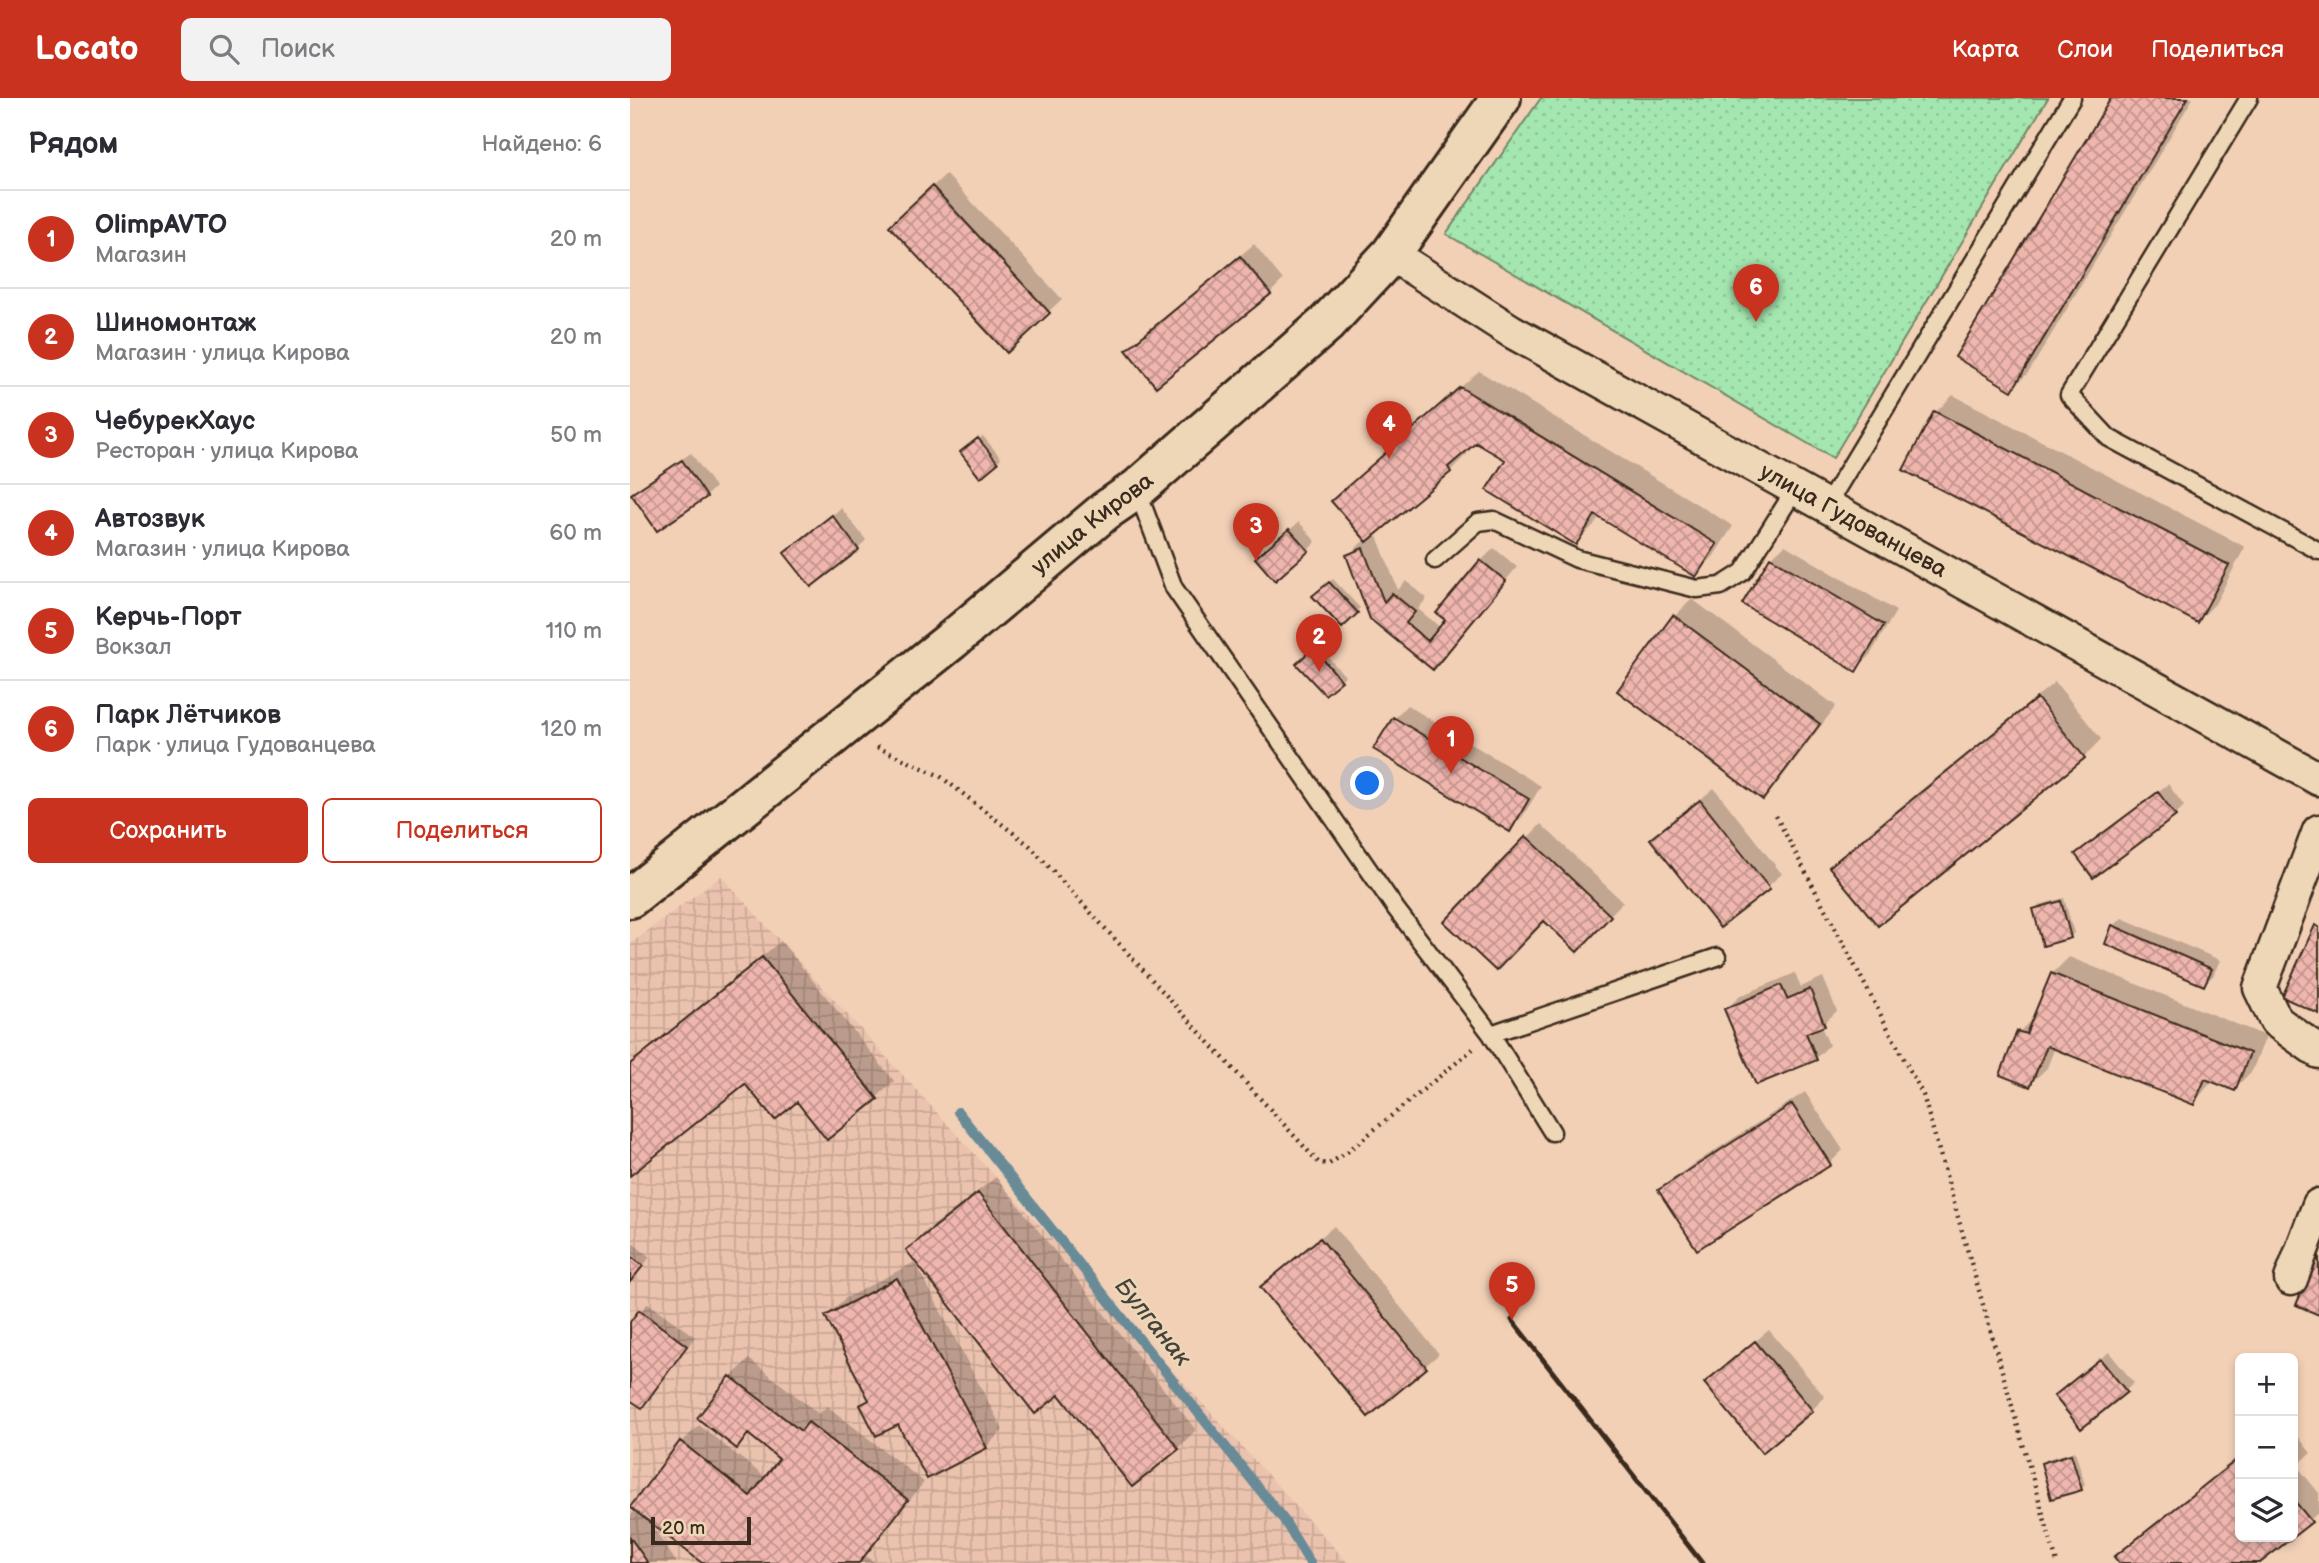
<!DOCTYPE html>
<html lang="ru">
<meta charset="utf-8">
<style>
body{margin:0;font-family:"Balsamiq Sans",sans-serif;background:#f2f2f3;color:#2b2b33}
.controls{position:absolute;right:21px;bottom:21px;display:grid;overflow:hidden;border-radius:10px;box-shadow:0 4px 10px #0003}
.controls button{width:63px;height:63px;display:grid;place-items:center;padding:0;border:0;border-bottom:2px solid #e1e1e2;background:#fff;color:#2b2b33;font:35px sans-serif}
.scale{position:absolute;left:21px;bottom:18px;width:100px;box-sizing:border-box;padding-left:7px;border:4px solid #3b2a1e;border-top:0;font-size:19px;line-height:24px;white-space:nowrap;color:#3b2a1e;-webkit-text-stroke:5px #eed7b6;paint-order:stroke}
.you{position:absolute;left:738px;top:686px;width:24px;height:24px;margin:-18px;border:5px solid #fff;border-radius:50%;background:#1a73e8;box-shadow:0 0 0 10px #1a73e833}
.badge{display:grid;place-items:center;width:46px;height:46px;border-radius:50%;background:#c8321e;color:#fff;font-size:23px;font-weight:700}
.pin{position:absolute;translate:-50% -58px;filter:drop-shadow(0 2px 4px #0008)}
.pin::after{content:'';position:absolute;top:37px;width:24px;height:21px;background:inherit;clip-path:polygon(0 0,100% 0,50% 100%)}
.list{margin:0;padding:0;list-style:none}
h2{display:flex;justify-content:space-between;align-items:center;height:91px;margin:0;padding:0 28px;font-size:30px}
h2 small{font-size:23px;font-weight:400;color:#7c7c81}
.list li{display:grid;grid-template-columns:46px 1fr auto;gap:21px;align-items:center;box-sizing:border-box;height:98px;padding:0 28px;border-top:2px solid #e1e1e2}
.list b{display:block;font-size:26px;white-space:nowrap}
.list p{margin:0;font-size:23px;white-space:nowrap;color:#7c7c81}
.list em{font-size:23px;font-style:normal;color:#7c7c81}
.actions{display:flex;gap:14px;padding:21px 28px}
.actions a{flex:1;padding:16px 0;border:2px solid #c8321e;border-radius:10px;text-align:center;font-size:24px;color:#c8321e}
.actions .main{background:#c8321e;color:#fff}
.icon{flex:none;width:38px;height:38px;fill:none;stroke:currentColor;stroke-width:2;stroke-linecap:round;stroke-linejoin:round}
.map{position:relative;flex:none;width:1689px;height:1465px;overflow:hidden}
header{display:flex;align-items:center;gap:42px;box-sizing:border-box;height:98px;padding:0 35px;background:#c8321e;color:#fff}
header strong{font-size:33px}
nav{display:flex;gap:38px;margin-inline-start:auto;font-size:24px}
.search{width:490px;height:63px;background:#f2f2f3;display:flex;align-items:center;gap:18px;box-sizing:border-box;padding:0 24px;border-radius:10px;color:#7c7c81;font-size:26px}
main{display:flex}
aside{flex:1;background:#fff}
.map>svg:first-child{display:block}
.industrial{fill:url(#industrial-grid)}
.green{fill:url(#green-dots);stroke:#708867;stroke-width:2}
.shadow{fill:#0003}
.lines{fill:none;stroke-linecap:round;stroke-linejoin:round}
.stream{stroke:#688b97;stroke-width:10}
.building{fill:url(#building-cross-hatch);stroke:#3b2a1e;stroke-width:2}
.service-casing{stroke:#3b2a1e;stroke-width:21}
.minor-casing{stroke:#3b2a1e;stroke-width:37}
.secondary-casing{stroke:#3b2a1e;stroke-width:44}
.path{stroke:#3b2a1e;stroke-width:4.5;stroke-dasharray:2 5;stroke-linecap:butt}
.service{stroke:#eed7b6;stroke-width:16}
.minor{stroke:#eed7b6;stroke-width:32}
.secondary{stroke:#eed7b6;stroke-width:38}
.rail{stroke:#3b2a1e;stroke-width:5}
.labels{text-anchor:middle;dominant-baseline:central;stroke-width:5;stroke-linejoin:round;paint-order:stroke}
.street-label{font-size:23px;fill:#3b2a1e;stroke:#eed7b6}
.water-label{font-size:24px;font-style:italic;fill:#46423c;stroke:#eed7b6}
</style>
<header>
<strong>Locato</strong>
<div class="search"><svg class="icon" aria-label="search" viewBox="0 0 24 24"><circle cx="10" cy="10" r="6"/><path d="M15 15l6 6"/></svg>Поиск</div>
<nav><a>Карта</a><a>Слои</a><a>Поделиться</a></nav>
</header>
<main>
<aside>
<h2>Рядом<small>Найдено: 6</small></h2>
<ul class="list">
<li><span class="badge">1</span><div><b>OlimpAVTO</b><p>Магазин</p></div><em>20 m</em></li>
<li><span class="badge">2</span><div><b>Шиномонтаж</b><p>Магазин · улица Кирова</p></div><em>20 m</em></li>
<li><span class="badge">3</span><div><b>ЧебурекХаус</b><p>Ресторан · улица Кирова</p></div><em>50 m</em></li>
<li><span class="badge">4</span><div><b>Автозвук</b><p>Магазин · улица Кирова</p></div><em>60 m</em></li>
<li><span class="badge">5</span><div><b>Керчь-Порт</b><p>Вокзал</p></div><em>110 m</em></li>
<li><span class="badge">6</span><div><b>Парк Лётчиков</b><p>Парк · улица Гудованцева</p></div><em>120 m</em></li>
</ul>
<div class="actions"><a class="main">Сохранить</a><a>Поделиться</a></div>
</aside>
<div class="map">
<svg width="1689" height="1465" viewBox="0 0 1689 1465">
<defs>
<pattern id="industrial-grid" width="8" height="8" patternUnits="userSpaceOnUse" patternTransform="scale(1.75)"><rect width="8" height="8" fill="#eac2ae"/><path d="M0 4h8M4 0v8" fill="none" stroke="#caa795"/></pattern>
<pattern id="green-dots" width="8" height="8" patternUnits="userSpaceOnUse" patternTransform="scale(1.75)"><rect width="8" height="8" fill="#a4e6b0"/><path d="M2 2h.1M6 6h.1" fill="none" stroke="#8ec597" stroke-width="1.8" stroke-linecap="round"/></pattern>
<pattern id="building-cross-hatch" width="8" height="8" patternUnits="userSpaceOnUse" patternTransform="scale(1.75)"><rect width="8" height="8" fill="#efb6ae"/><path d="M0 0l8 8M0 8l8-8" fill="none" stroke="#c3948d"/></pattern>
</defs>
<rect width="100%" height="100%" fill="#f2d0b6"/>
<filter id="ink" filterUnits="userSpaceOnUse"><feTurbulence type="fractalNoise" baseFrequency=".0143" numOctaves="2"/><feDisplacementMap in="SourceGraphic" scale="14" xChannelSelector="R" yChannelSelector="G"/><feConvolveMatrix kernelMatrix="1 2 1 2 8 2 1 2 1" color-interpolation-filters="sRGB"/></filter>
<g filter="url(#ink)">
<!-- industrial -->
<path class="industrial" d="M 91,778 L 718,1465 L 0,1465 L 0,846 Z"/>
<!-- green -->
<path class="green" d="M 911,0 L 1418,0 L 1203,360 L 816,136 Z"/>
<!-- shadow -->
<path class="shadow" d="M 1483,0 L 1563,0 L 1399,274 L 1382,291 Z
M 316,76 L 432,201 L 377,252 L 274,115 Z
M 624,146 L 653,182 L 640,195 L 498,252 Z
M 849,273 L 1103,428 L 1083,459 L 1066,477 L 970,418 L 964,427 L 946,445 L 877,362 L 846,343 L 835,352 L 838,355 L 820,373 L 739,440 L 747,438 L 768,492 L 776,483 L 797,500 L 788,511 L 811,530 L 851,463 L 864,450 L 887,469 L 803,570 L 718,458 L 731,445 L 738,442 L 721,386 Z
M 1323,297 L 1615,449 L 1585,506 L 1568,523 L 1306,314 Z
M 353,338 L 371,360 L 367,364 L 336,351 Z
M 61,355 L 85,389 L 76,398 L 27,431 L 3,396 L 12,388 Z
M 211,410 L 236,442 L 228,451 L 156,455 Z
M 669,424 L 686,444 L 678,452 L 636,452 Z
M 1155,447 L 1266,513 L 1239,559 L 1225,572 L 1114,505 L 1141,460 Z
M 703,481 L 730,510 L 712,527 L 685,498 Z
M 1062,501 L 1206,608 L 1150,682 L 1133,699 L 989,592 L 1045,518 Z
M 688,548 L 715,578 L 695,595 L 669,566 Z
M 1425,584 L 1471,641 L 1454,659 L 1248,826 L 1201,769 L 1218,751 Z
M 777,607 L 911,688 L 893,718 L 879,732 L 764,621 Z
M 1538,686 L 1554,708 L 1545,717 L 1447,756 Z
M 1084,690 L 1152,776 L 1090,828 L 1022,742 Z
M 911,726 L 993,804 L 960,838 L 915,820 L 817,824 Z
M 1434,800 L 1444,835 L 1440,839 L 1405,811 L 1409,807 Z
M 1492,820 L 1590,862 L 1583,878 L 1574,886 L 1484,828 Z
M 151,843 L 264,983 L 246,1000 L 167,1002 L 115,983 L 0,1076 L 0,965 Z
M 1439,859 L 1636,938 L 1622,973 L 1604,991 L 1583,982 L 1564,1005 L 1425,949 L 1417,970 L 1399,987 L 1389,934 L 1405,918 L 1422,876 Z
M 1165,875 L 1171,889 L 1193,879 L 1207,913 L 1191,928 L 1199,947 L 1186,960 L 1096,911 L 1110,898 Z
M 1175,994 L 1213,1052 L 1200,1065 L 1031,1092 L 1044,1079 Z
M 366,1079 L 566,1332 L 548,1350 L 502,1387 L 429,1294 L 278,1152 L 295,1134 Z
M 704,1128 L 809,1256 L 738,1317 L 632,1189 Z
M 0,1143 L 20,1159 L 0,1184 Z
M 285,1164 L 373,1332 L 356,1349 L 232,1307 L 240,1300 L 197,1219 L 214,1201 Z
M 18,1205 L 65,1239 L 12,1308 L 0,1300 L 0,1227 Z
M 1139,1232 L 1195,1299 L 1182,1312 L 1090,1272 Z
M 1479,1254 L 1504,1285 L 1495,1293 L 1435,1289 Z
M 119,1261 L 189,1316 L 197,1308 L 294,1384 L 236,1458 L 245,1465 L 75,1465 L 17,1421 L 47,1465 L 0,1465 L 0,1417 L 7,1412 L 51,1345 L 69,1327 L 136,1380 L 152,1361 L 120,1335 L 106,1349 L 69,1320 L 101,1279 Z
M 1663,1332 L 1681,1355 L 1667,1368 L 1689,1395 L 1689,1414 L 1663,1437 Z
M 1445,1353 L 1455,1387 L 1451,1391 L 1413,1365 L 1417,1361 Z
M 1610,1357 L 1610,1439 L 1660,1439 L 1627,1465 L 1491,1465 L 1487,1459 L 1504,1442 Z"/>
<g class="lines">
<!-- stream -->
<path class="stream" d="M 328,1014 L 654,1422 L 680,1465"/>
</g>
<!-- building -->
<path class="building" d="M 1481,0 L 1558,0 L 1382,293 L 1325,259 Z
M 302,88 L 420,215 L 377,255 L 259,128 Z
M 610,158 L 641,196 L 526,289 L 496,252 Z
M 830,289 L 1087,446 L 1066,479 L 965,417 L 946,447 L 856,392 L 875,362 L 846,345 L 818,369 L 821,374 L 737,444 L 701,403 Z
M 1304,313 L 1599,467 L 1568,525 L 1273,372 Z
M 348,340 L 368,365 L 350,380 L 330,354 Z
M 52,362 L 77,399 L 27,433 L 1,396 Z
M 202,417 L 229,452 L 181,489 L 154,455 Z
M 659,431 L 679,453 L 645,483 L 625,460 Z
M 733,450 L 754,504 L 762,495 L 785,514 L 776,525 L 798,543 L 815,522 L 806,515 L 850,462 L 876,483 L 803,572 L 740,521 L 716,457 Z
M 1140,459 L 1254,527 L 1226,574 L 1112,506 Z
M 699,484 L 728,515 L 712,530 L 682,498 Z
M 1043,517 L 1190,626 L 1133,702 L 987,593 Z
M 683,550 L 712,583 L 695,597 L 666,566 Z
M 1407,600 L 1455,660 L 1248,828 L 1199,769 Z
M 763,619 L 899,701 L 880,734 L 743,651 Z
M 1528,694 L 1546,718 L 1463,780 L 1445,756 Z
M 1070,702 L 1140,791 L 1090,830 L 1020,741 Z
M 896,738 L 981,818 L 947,854 L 914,823 L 866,873 L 814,824 Z
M 1431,803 L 1441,840 L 1413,848 L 1403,811 Z
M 1482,827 L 1582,871 L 1574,888 L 1475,846 Z
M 1685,827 L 1689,829 L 1689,916 L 1652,899 Z
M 132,859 L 248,1001 L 197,1042 L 167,1004 L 145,1022 L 115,986 L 0,1078 L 0,966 Z
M 1421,875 L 1620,955 L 1605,993 L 1575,981 L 1564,1007 L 1417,948 L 1400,989 L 1370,977 L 1387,933 L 1396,936 Z
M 1151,887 L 1157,901 L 1180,891 L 1195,928 L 1176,935 L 1187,962 L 1126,987 L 1094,911 Z
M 1162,1006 L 1201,1067 L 1067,1152 L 1028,1092 Z
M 348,1095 L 549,1351 L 502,1389 L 429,1297 L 405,1316 L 276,1152 Z
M 690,1140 L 797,1270 L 738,1319 L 630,1189 Z
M 1689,1152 L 1689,1217 L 1666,1207 Z
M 0,1158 L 13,1168 L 0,1184 Z
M 267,1180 L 357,1350 L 297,1381 L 268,1327 L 246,1338 L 230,1307 L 239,1302 L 195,1218 Z
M 9,1212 L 57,1248 L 12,1310 L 0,1302 L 0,1224 Z
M 1125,1243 L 1183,1313 L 1132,1355 L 1074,1285 Z
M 1470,1261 L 1497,1294 L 1451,1331 L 1424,1298 Z
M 100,1278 L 171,1333 L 178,1324 L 278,1402 L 229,1465 L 72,1465 L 0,1409 L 50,1343 L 120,1398 L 149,1361 L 118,1336 L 107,1351 L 67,1320 Z
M 1441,1356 L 1452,1392 L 1421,1401 L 1411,1365 Z
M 1610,1359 L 1610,1439 L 1663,1439 L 1663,1401 L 1682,1424 L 1630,1465 L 1489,1465 L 1484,1459 Z
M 0,1439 L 18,1465 L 0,1465 Z"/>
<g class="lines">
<!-- service casing -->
<g class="service-casing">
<path id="service" d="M 1619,0 L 1439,297 L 1479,340 L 1689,453
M 507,392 L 544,490 L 766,811 L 861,936 L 922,1034
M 1197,407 L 1442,0
M 805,462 L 848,424 L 864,422 L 947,461 L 1067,491 L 1091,488 L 1113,474 L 1166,390
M 861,936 L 1087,859"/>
</g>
<!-- minor casing -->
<g class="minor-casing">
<g id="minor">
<path id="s1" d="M 761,156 L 881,233 L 1689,681"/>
<path d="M 1689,733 L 1630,890 L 1646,923 L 1689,954"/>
<path d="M 1661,1181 L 1689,1107"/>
</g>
</g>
<!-- secondary casing -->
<g class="secondary-casing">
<g id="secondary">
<path id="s2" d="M 0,800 L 322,542 L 475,413 L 507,391 L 696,226 L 761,156 L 871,0"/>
</g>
</g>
<!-- path -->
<path class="path" d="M 247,649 L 310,678 L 400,748 L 689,1065 L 699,1066 L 717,1054 L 843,951
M 1146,718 L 1293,997 L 1427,1465"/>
<!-- service -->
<use href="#service" class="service"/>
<!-- minor -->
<use href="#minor" class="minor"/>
<!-- secondary -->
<use href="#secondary" class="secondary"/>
<!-- rail -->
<path class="rail" d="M 882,1222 L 1072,1465"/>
</g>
</g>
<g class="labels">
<!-- street labels -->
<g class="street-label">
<text stroke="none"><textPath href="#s1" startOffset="534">улица Гудованцева</textPath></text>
<text stroke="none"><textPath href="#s2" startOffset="595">улица Кирова</textPath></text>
</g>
<!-- water labels -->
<g class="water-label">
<text transform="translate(523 1224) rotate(51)">Булганак</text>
</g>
</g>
</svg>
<div class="controls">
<button>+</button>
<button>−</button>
<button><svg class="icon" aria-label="layers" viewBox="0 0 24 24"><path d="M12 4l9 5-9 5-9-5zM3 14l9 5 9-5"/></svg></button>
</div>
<div class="scale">20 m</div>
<div class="you"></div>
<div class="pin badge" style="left:821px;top:676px">1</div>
<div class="pin badge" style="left:689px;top:574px">2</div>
<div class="pin badge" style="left:626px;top:463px">3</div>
<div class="pin badge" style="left:759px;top:361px">4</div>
<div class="pin badge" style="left:882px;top:1222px">5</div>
<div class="pin badge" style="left:1126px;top:224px">6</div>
</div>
</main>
